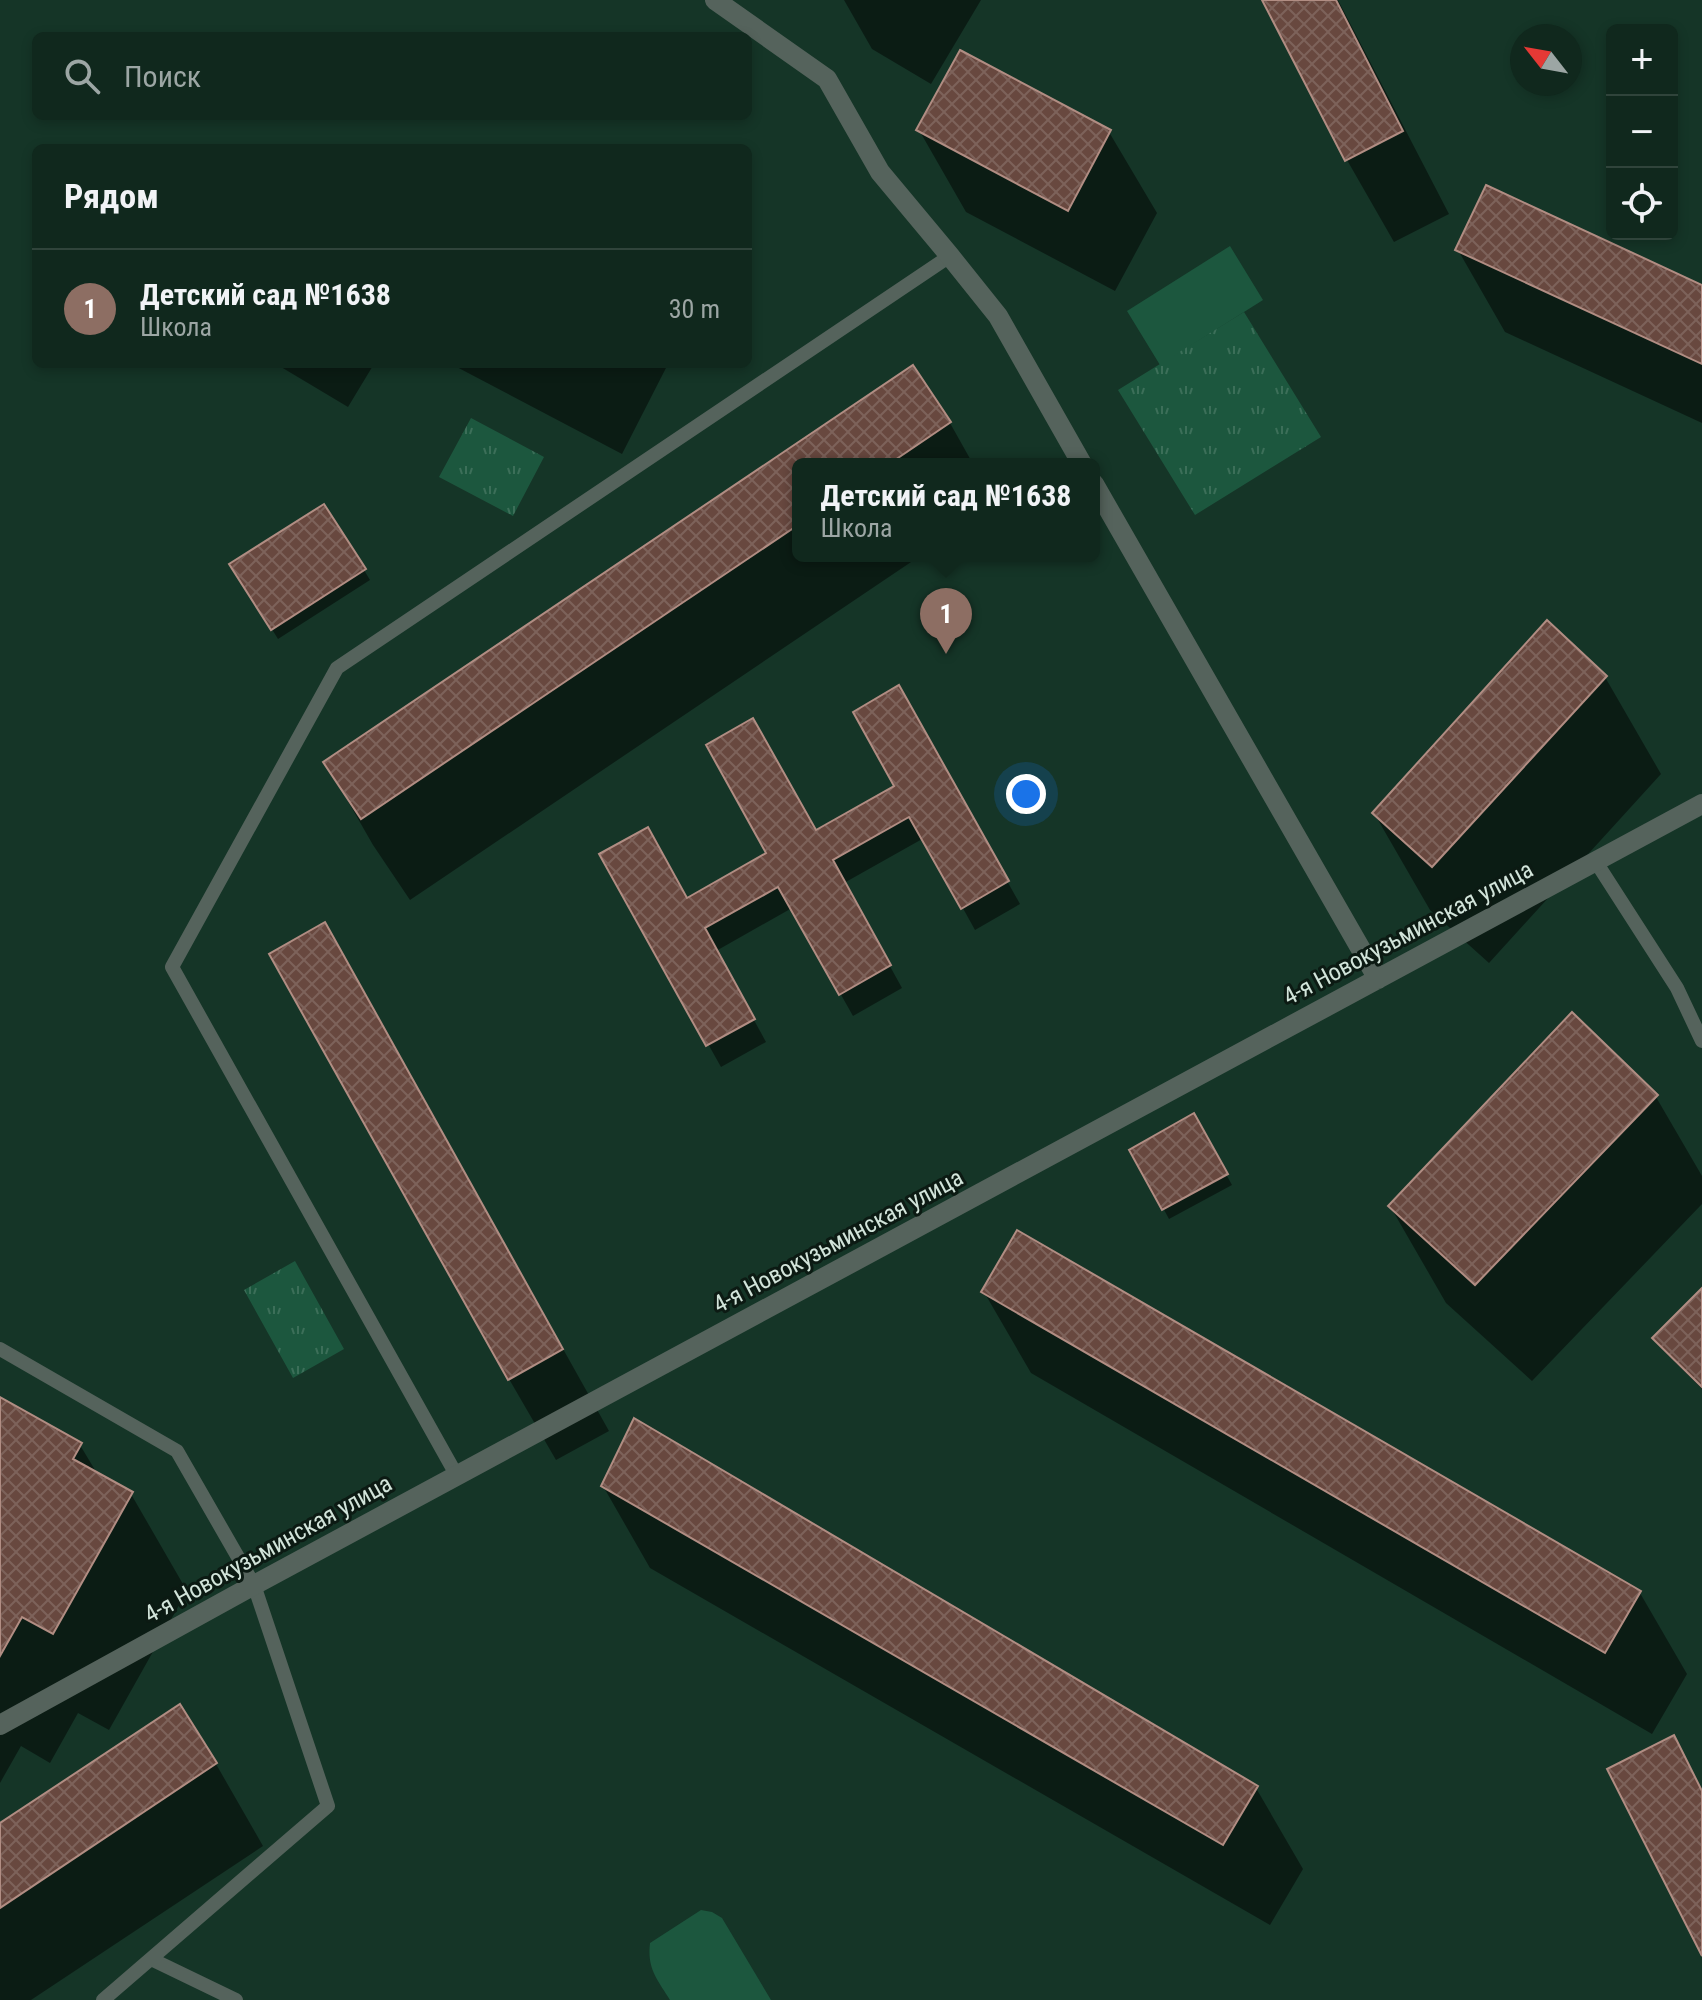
<!DOCTYPE html>
<html lang="ru">
<meta charset="utf-8">
<style>
body{margin:0;font-family:"Roboto Condensed",sans-serif;background:#1e342a;color:#f1f3f6}
.controls{position:absolute;right:24px;top:24px;display:grid;overflow:hidden;border-radius:12px;box-shadow:0 4px 12px #0003}
.controls button{width:72px;height:72px;display:grid;place-items:center;padding:0;border:0;border-bottom:2px solid #30443b;background:#10281d;color:#f1f3f6;font:40px sans-serif}
.compass{position:absolute;left:1510px;top:24px;width:72px;height:72px;border-radius:50%;background:#10281d;box-shadow:0 4px 12px #0003;rotate:301deg}
.you{position:absolute;left:1026px;top:794px;width:28px;height:28px;margin:-20px;border:6px solid #fff;border-radius:50%;background:#1a73e8;box-shadow:0 0 0 12px #1a73e833}
.badge{display:grid;place-items:center;width:52px;height:52px;border-radius:50%;background:#f49e88;color:#fff;font-size:26px;font-weight:700}
.pin{position:absolute;translate:-50% -66px;filter:drop-shadow(0 2px 4px #0008)}
.pin::after{content:'';position:absolute;top:42px;width:28px;height:24px;background:inherit;clip-path:polygon(0 0,100% 0,50% 100%)}
.popup{position:absolute;left:792px;top:458px;width:308px;height:104px;box-sizing:border-box;display:grid;place-content:center;border-radius:12px;background:#10281d;filter:drop-shadow(0 2px 6px #0005);font-size:26px;white-space:nowrap;color:#9ca6a4}
.popup b{font-size:30px;color:#f1f3f6}
.popup::after{content:'';position:absolute;left:50%;top:100%;margin-left:-16px;border:16px solid transparent;border-top-color:#10281d}
.list{margin:0;padding:0;list-style:none}
h2{display:flex;justify-content:space-between;align-items:center;height:104px;margin:0;padding:0 32px;font-size:34px}
h2 small{font-size:26px;font-weight:400;color:#9ca6a4}
.list li{display:grid;grid-template-columns:52px 1fr auto;gap:24px;align-items:center;box-sizing:border-box;height:120px;padding:0 32px;border-top:2px solid #30443b}
.list b{display:block;font-size:30px;white-space:nowrap}
.list p{margin:0;font-size:26px;white-space:nowrap;color:#9ca6a4}
.list em{font-size:26px;font-style:normal;color:#9ca6a4}
.icon{flex:none;width:44px;height:44px;fill:none;stroke:currentColor;stroke-width:2;stroke-linecap:round;stroke-linejoin:round}
.map{position:relative;flex:none;width:1702px;height:2000px;overflow:hidden}
.search{position:absolute;background:#10281d;box-shadow:0 4px 12px #0003;left:32px;top:32px;width:720px;height:88px;display:flex;align-items:center;gap:20px;box-sizing:border-box;padding:0 28px;border-radius:12px;color:#9ca6a4;font-size:30px}
.panel{position:absolute;background:#10281d;box-shadow:0 4px 12px #0003;left:32px;top:144px;width:720px;height:224px;border-radius:12px}
.map>svg:first-child{display:block}
.green{fill:#1c573e}
.park{fill:url(#park-tufts)}
.shadow{fill:#0007}
.building{fill:url(#building-cross-hatch);stroke:#b18d83;stroke-width:2}
.lines{fill:none;stroke-linecap:round;stroke-linejoin:round}
.lane{stroke:#55635c;stroke-width:14}
.street{stroke:#55635c;stroke-width:20}
.labels{text-anchor:middle;dominant-baseline:central;stroke-width:6;stroke-linejoin:round;paint-order:stroke}
.street-label{font-size:24px;fill:#d2e4da;stroke:#0c1a13}
</style>
<div class="map">
<svg width="1702" height="2000" viewBox="0 0 1702 2000">
<defs>
<pattern id="park-tufts" width="24" height="20" patternUnits="userSpaceOnUse" patternTransform="scale(2)"><rect width="24" height="20" fill="#1c573e"/><path d="M3 7l-1-3M5 7V3M7 7l1-3M15 17l-1-3M17 17v-4M19 17l1-3" fill="none" stroke="#3c6f59"/></pattern>
<pattern id="building-cross-hatch" width="8" height="8" patternUnits="userSpaceOnUse" patternTransform="scale(2)"><rect width="8" height="8" fill="#68483f"/><path d="M0 0l8 8M0 8l8-8" fill="none" stroke="#7d625a"/></pattern>
</defs>
<rect width="100%" height="100%" fill="#153527"/>
<!-- green -->
<path class="green" d="M 1230,246 L 1263,300 L 1160,365 L 1127,311 Z
M 701,1910 L 712,1912 L 722,1918 L 771,2000 L 670,2000 C 657,1979 647,1969 650,1943 Z"/>
<!-- park -->
<path class="park" d="M 1244,312 L 1321,437 L 1195,515 L 1118,390 Z
M 471,418 L 544,457 L 513,516 L 439,477 Z
M 295,1261 L 344,1349 L 293,1378 L 244,1290 Z"/>
<!-- shadow -->
<path class="shadow" d="M 844,0 L 981,0 L 931,84 L 872,49 Z
M 1264,0 L 1338,0 L 1449,214 L 1394,242 L 1347,160 Z
M 919,130 L 1109,132 L 1157,213 L 1115,291 L 966,212 Z
M 1458,250 L 1702,288 L 1702,423 L 1505,332 Z
M 276,364 L 374,364 L 348,407 Z
M 451,364 L 666,364 L 667,366 L 622,454 Z
M 913,368 L 950,423 L 973,464 L 798,464 L 798,556 L 920,556 L 410,900 L 373,845 L 326,763 Z
M 364,570 L 370,580 L 278,639 L 238,575 Z
M 1605,677 L 1661,774 L 1489,963 L 1430,910 L 1374,813 Z
M 899,688 L 1020,904 L 975,930 L 924,838 L 844,883 L 902,988 L 853,1016 L 792,908 L 716,951 L 766,1042 L 721,1067 L 602,855 L 687,901 L 896,787 Z
M 371,1006 L 609,1431 L 556,1460 L 509,1379 Z
M 1656,1097 L 1702,1176 L 1702,1204 L 1532,1381 L 1446,1303 L 1390,1206 Z
M 1194,1116 L 1232,1185 L 1169,1219 L 1132,1150 Z
M 1702,1291 L 1702,1389 L 1661,1348 L 1655,1338 Z
M 984,1292 L 1640,1593 L 1687,1674 L 1652,1734 L 1031,1373 Z
M 0,1399 L 80,1445 L 98,1475 L 131,1494 L 187,1591 L 109,1730 L 78,1713 L 50,1763 L 21,1746 L 0,1783 Z
M 603,1486 L 1256,1788 L 1303,1869 L 1270,1925 L 650,1568 Z
M 179,1707 L 216,1764 L 263,1846 L 31,2000 L 0,2000 L 0,1825 Z"/>
<!-- building -->
<path class="building" d="M 1262,0 L 1336,0 L 1403,131 L 1345,161 Z
M 960,50 L 1111,130 L 1068,211 L 916,130 Z
M 1486,185 L 1702,285 L 1702,364 L 1455,250 Z
M 913,365 L 951,422 L 889,464 L 798,464 L 798,525 L 361,819 L 323,762 Z
M 324,504 L 366,569 L 271,630 L 229,564 Z
M 1547,620 L 1607,676 L 1432,867 L 1372,813 Z
M 899,685 L 1009,881 L 961,909 L 909,817 L 833,860 L 891,965 L 839,995 L 778,887 L 705,928 L 755,1019 L 706,1046 L 599,854 L 648,827 L 687,898 L 766,853 L 706,745 L 753,718 L 816,830 L 894,786 L 853,712 Z
M 325,922 L 563,1349 L 508,1380 L 269,954 Z
M 1572,1012 L 1658,1095 L 1475,1285 L 1388,1206 Z
M 1194,1113 L 1228,1174 L 1162,1210 L 1129,1150 Z
M 1017,1230 L 1641,1591 L 1605,1653 L 981,1292 Z
M 1702,1288 L 1702,1387 L 1652,1338 Z
M 0,1397 L 82,1443 L 73,1459 L 133,1492 L 53,1634 L 22,1617 L 0,1656 Z
M 634,1418 L 1258,1786 L 1223,1845 L 601,1486 Z
M 180,1704 L 217,1763 L 0,1908 L 0,1823 Z
M 1674,1735 L 1702,1791 L 1702,1956 L 1607,1769 Z"/>
<g class="lines">
<!-- lane -->
<path class="lane" d="M 1596,862 L 1677,988 L 1702,1041
M 0,1349 L 177,1451 L 254,1585 L 328,1806 L 103,2000
M 457,1476 L 172,967 L 337,668 L 950,256
M 151,1959 L 236,2000"/>
<!-- street -->
<path class="street" d="M 715,0 L 827,79 L 880,172 L 950,256 L 998,316 L 1082,464
M 1094,484 L 1378,979
M 0,1725 L 254,1585 L 1702,804"/>
</g>
<g class="labels">
<!-- street labels -->
<g class="street-label">
<text transform="translate(1408 933) rotate(-28)">4-я Новокузьминская улица</text>
<text transform="translate(838 1241) rotate(-28)">4-я Новокузьминская улица</text>
<text transform="translate(268 1549) rotate(-29)">4-я Новокузьминская улица</text>
</g>
</g>
</svg>
<div class="controls">
<button>+</button>
<button>−</button>
<button><svg class="icon" aria-label="locate" viewBox="0 0 24 24"><circle cx="12" cy="12" r="6"/><path d="M12 2v4M12 18v4M2 12h4M18 12h4"/></svg></button>
</div>
<svg class="compass" viewBox="-18 -18 36 36"><path d="M0-13l5 13h-10z" fill="#e53935"/><path d="M0 13l5-13h-10z" fill="#9ca6a4"/></svg>
<div class="you"></div>
<div class="pin badge" style="left:946px;top:654px;background:#8d6e63">1</div>
<div class="popup"><b>Детский сад №1638</b>Школа</div>
<div class="search"><svg class="icon" aria-label="search" viewBox="0 0 24 24"><circle cx="10" cy="10" r="6"/><path d="M15 15l6 6"/></svg>Поиск</div>
<section class="panel">
<h2>Рядом<small></small></h2>
<ul class="list">
<li><span class="badge" style="background:#8d6e63">1</span><div><b>Детский сад №1638</b><p>Школа</p></div><em>30 m</em></li>
</ul>
</section>
</div>
